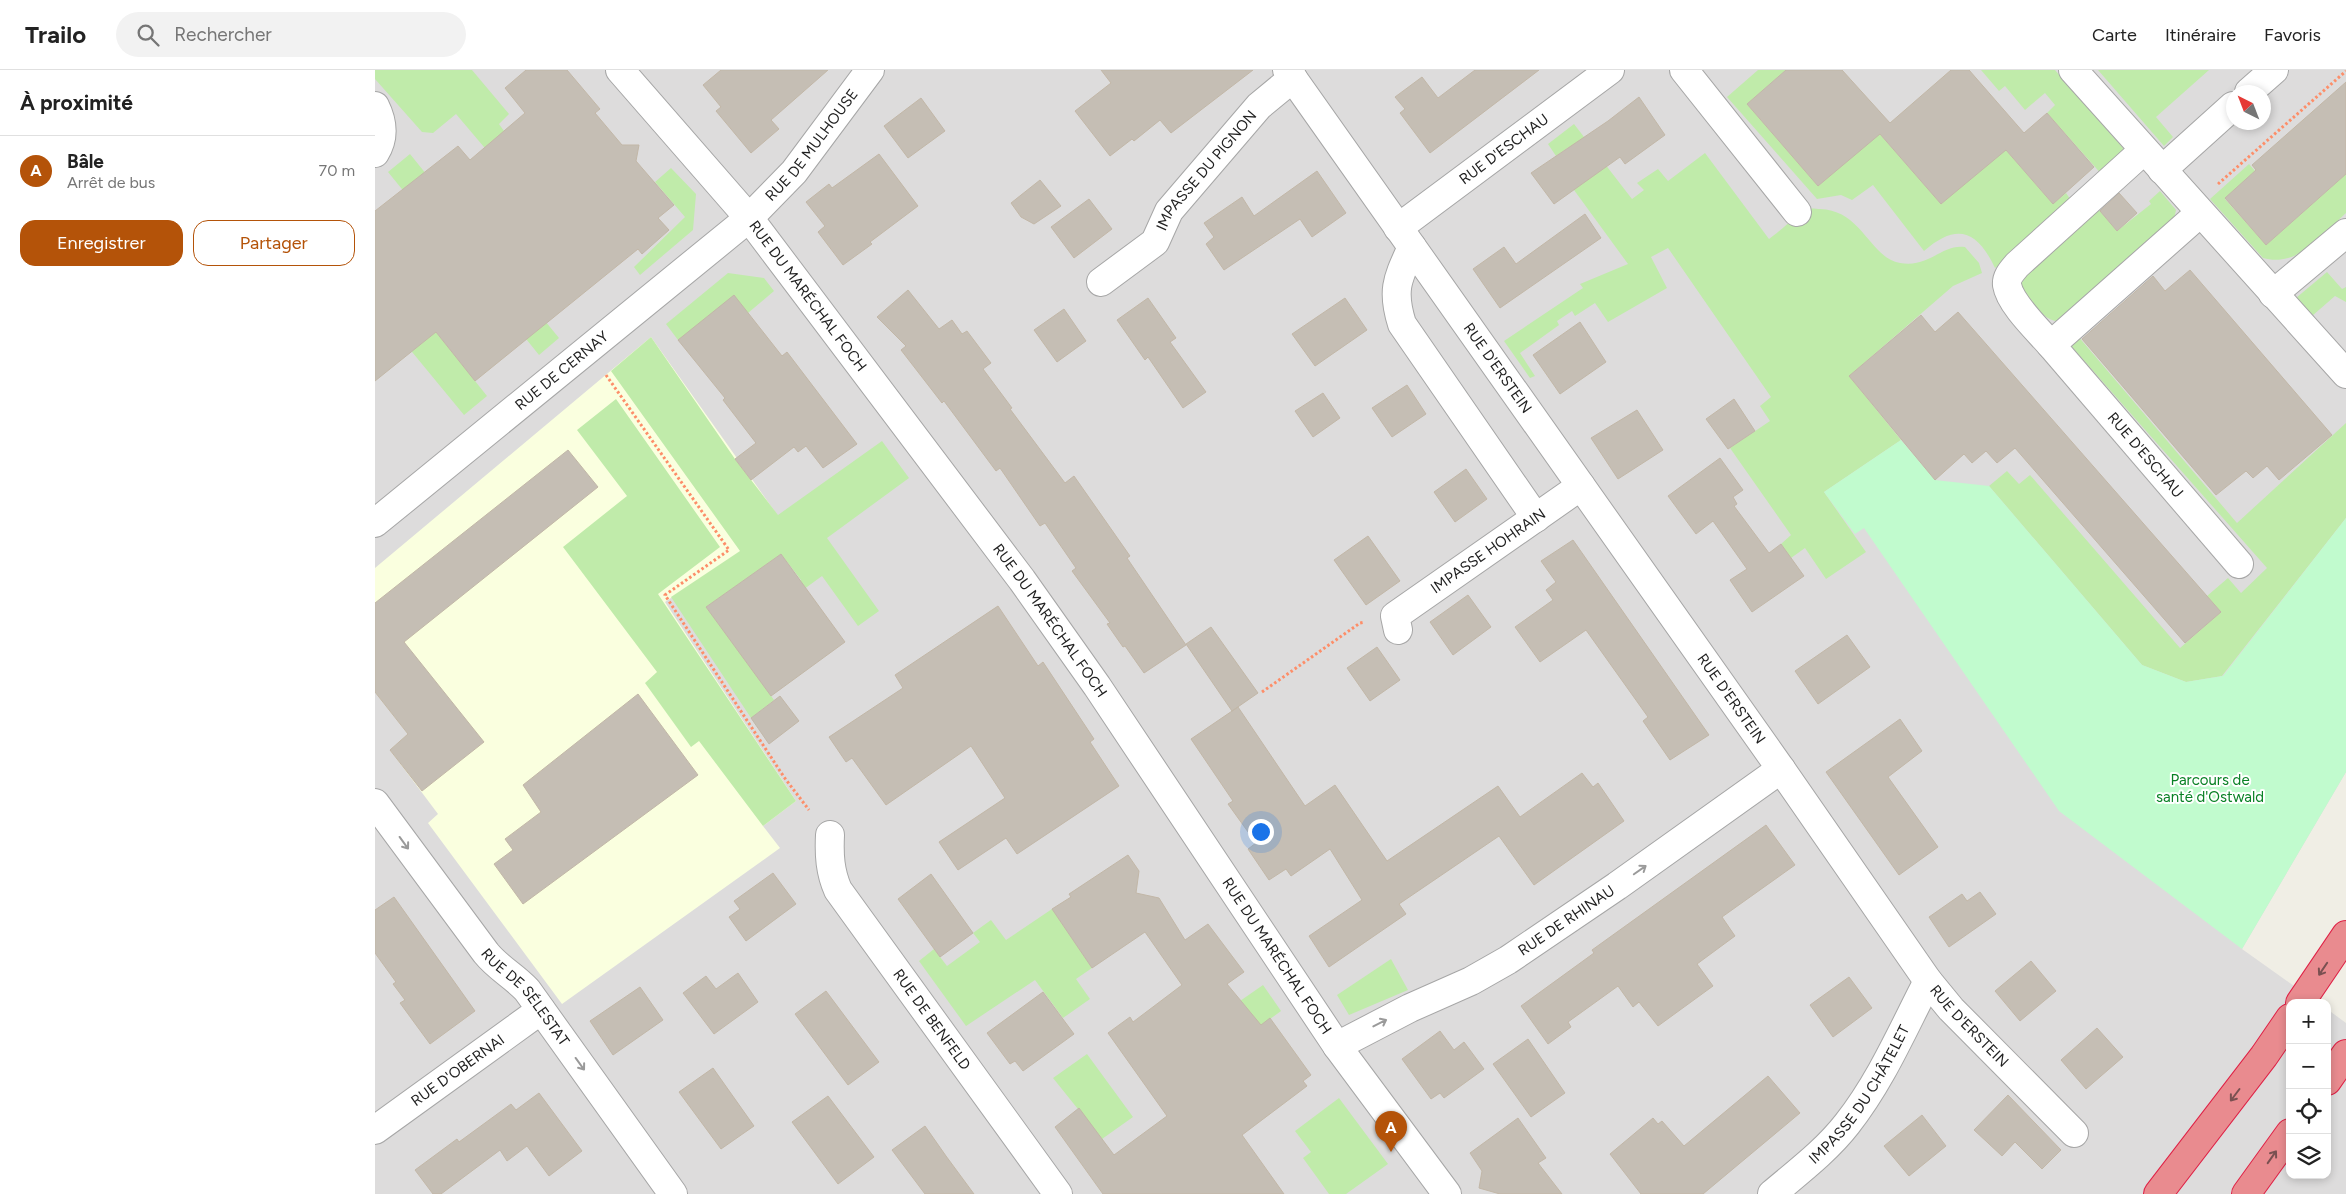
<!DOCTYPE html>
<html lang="fr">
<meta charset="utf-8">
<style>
body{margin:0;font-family:Figtree,sans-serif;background:#f2f2f2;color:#222}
.controls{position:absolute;right:15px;bottom:15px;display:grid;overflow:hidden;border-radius:10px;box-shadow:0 2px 8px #0003}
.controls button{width:45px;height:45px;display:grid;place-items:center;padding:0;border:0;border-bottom:1px solid #e0e0e0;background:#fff;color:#222;font:25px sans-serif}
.compass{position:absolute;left:1851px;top:15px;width:45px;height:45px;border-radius:50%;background:#fff;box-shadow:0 2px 8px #0003;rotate:318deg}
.you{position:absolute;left:885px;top:761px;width:18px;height:18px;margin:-12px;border:4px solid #fff;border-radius:50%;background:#1a73e8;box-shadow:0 0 0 8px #1a73e833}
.badge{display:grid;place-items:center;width:32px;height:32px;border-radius:50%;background:#b45309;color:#fff;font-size:16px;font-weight:700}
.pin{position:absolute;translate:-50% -41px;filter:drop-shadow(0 1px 2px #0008)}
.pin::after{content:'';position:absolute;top:26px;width:18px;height:15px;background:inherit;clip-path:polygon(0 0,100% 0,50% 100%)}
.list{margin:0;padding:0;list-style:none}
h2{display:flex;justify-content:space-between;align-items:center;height:65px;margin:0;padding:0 20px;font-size:21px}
h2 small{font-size:16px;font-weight:400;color:#767676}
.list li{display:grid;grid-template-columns:32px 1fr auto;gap:15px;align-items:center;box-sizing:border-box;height:70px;padding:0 20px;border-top:1px solid #e0e0e0}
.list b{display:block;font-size:19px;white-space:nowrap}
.list p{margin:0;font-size:16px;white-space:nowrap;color:#767676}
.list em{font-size:16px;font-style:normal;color:#767676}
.actions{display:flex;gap:10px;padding:15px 20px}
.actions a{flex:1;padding:11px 0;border:1px solid #b45309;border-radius:15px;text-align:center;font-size:18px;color:#b45309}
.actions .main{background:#b45309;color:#fff}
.icon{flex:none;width:28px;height:28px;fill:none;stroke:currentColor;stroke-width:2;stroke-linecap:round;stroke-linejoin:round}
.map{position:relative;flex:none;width:1971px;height:1124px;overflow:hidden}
header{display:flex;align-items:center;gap:30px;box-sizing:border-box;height:70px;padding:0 25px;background:#fff;border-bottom:1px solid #e0e0e0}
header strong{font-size:24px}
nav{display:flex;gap:28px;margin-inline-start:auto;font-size:18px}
.search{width:350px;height:45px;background:#f2f2f2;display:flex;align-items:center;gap:12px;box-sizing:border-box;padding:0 18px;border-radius:28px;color:#767676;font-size:19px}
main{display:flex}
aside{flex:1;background:#fff}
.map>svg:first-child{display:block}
.residential{fill:#dddcdc;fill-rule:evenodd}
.education{fill:#faffdf}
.grass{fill:#c0ebaa}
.park{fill:#c1fbce}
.building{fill:#c5beb4;stroke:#c2b7a7}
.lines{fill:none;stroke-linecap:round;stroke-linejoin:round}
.minor-casing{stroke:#a6a6a6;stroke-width:30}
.highway-casing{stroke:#df2146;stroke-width:30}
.path{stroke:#fd8e69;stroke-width:3;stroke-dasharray:2.5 2.5;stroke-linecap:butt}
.minor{stroke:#fff;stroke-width:28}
.highway{stroke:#e98b8f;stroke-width:28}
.oneway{stroke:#9a9a9a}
.oneway2{stroke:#7a5051}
.labels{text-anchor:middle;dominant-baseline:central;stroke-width:4;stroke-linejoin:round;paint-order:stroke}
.street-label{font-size:15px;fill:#1f1f1f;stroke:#fff}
.park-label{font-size:15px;fill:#098125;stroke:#fff}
</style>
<header>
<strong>Trailo</strong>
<div class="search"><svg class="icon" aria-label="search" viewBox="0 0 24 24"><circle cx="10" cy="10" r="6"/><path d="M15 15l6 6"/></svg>Rechercher</div>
<nav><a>Carte</a><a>Itinéraire</a><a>Favoris</a></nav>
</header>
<main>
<aside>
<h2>À proximité<small></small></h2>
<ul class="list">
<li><span class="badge">A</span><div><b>Bâle</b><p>Arrêt de bus</p></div><em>70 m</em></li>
</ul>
<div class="actions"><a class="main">Enregistrer</a><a>Partager</a></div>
</aside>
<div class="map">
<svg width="1971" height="1124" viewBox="0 0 1971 1124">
<rect width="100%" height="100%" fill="#f0eee5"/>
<!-- residential -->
<path class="residential" d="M 0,0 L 1971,0 L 1971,702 L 1867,879 L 1943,933 L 1915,933 L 1915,1105 L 1952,1105 L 1952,939 L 1971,953 L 1971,1124 L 0,1124 ZM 1858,22 L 1888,22 L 1888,52 L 1858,52 Z"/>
<!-- education -->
<path class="education" d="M 276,267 L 408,453 L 290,532 L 421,731 L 388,756 L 405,778 L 187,934 L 53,753 L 63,744 L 15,680 L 33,664 L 0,622 L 0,498 Z"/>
<!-- grass -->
<path class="grass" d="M 0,0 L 97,0 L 134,44 L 124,54 L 129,61 L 137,110 L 81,44 L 58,63 L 47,62 L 0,9 Z
M 1383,0 L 1411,0 L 1372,34 L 1443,116 L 1504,63 L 1566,134 L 1630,79 L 1678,134 L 1691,123 L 1698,133 L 1620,198 C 1603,162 1583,151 1549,181 L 1498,115 L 1477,130 L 1466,125 L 1442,129 L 1352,27 Z
M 1606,0 L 1680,0 L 1748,78 L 1749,85 L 1729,107 L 1672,43 L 1680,35 L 1670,23 L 1650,40 L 1630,16 L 1624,21 Z
M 1723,0 L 1834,0 L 1781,47 L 1798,67 L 1789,76 Z
M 1199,54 L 1257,129 L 1269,120 L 1262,113 L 1283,99 L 1293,111 L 1330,83 L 1394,169 C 1403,163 1425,142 1434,139 C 1436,138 1442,139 1445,139 C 1487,140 1495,188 1525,193 C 1555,198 1566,174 1590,177 L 1604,193 L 1607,203 L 1578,216 L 1474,306 L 1526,370 L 1449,422 L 1491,482 L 1451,509 L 1430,478 L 1416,488 L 1406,474 L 1416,465 L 1355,378 L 1395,351 L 1385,336 L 1396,327 L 1293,178 L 1276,187 L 1292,218 L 1233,252 L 1220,233 L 1200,246 L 1197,241 L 1182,251 L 1184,255 L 1145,283 L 1160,306 L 1155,308 L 1129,271 L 1208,218 L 1205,214 L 1253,194 L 1199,120 L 1194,77 L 1181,86 L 1173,74 Z
M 35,84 L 110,177 L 53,252 L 112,326 L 89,345 L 0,237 L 0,188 L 53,151 L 13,102 Z
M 1874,94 L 1880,101 L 1850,129 L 1891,175 L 1971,104 L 1971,143 C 1948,164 1923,198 1888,188 L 1835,129 Z
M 296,98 L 321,124 L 318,160 L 265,205 L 259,197 L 310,147 L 280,112 Z
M 1785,121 L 1801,140 L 1799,149 L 1684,251 C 1668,252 1655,228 1645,216 L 1646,210 L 1650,204 L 1724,140 L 1742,161 L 1776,134 L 1774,131 Z
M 1952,202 L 1967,219 L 1971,217 L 1971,232 L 1960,226 L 1937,246 L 1921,228 Z
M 353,203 L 389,208 L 399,221 L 373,243 L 303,270 L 291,254 Z
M 138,212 L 184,268 L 164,285 L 118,228 Z
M 1702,265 L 1862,453 L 1971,353 L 1971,448 L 1847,606 L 1811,612 L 1767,595 L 1614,416 L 1632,401 L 1644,414 L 1655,405 L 1805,578 L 1846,542 L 1832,526 L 1853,508 L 1866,523 L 1892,498 L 1697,277 L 1698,269 Z
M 276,267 L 360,389 L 403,445 L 507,371 L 534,408 L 452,468 L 504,541 L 483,556 L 447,506 L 421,525 L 416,518 L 426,510 L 406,484 L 331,537 L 399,630 L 376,648 L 296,527 L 365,481 L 236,301 Z
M 241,329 L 345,477 L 283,524 L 421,731 L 388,756 L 324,671 L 316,677 L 270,613 L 282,602 L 188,477 L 252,426 L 202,360 Z
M 677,839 L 717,898 L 701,909 L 715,929 L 688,948 L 660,910 L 591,956 L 544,891 L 559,879 L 572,896 L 605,872 L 598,863 L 616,850 L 631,870 Z
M 1016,889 L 1033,920 L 974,945 L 962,925 Z
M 888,915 L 906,941 L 872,966 L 819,963 Z
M 712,984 L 758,1047 L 727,1069 L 678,1008 Z
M 964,1028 L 1013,1094 L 971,1124 L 954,1124 L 928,1088 L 936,1082 L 920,1061 Z"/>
<!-- park -->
<path class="park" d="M 1526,370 L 1560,410 L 1614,416 L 1767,595 L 1811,612 L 1848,606 L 1971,448 L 1971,702 L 1867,879 L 1684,741 L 1489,458 L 1480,464 L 1449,422 Z"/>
<!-- building -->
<path class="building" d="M 151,0 L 192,0 L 225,39 L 220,43 L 247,75 L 264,75 L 261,91 L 299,135 L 283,148 L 294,160 L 267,184 L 263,179 L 100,311 L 61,262 L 0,311 L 0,141 L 83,76 L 95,90 L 150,43 L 130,18 Z
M 346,0 L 453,0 L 396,50 L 404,59 L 376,83 L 341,41 L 346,37 L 328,15 Z
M 726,0 L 878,0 L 796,63 L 785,50 L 759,71 L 757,69 L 735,86 L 700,41 L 736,13 Z
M 1100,0 L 1164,0 L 1055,83 L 1025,43 L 1030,39 L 1020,27 L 1047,7 L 1063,28 Z
M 1411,0 L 1467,0 L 1515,53 L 1576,0 L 1594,0 L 1649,63 L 1672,43 L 1719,97 L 1678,134 L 1631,80 L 1566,134 L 1505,64 L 1443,116 L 1372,34 Z
M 1971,12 L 1971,104 L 1891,175 L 1850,128 L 1881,100 L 1877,95 Z
M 1264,27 L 1290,65 L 1250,94 L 1245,87 L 1179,134 L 1156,103 L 1233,51 Z
M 546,28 L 570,61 L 533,88 L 509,56 Z
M 504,84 L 543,136 L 495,172 L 497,174 L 468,195 L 443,162 L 450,156 L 431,132 L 454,114 L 457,118 Z
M 942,101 L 971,143 L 937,167 L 925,149 L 849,200 L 831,174 L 839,167 L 829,153 L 867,127 L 879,146 Z
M 665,110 L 686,136 L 659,154 L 646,147 L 636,133 Z
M 1744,123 L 1762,143 L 1742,161 L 1725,141 Z
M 714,129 L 737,159 L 699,188 L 676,157 Z
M 1210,144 L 1226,168 L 1125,238 L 1098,199 L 1129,177 L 1141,194 Z
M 1815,200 L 1957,365 L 1904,410 L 1892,396 L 1878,408 L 1871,401 L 1841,425 L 1707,269 L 1778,206 L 1790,221 Z
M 533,220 L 564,259 L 577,250 L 587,264 L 592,261 L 616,293 L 608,299 L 637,338 L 635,339 L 690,413 L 699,406 L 755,486 L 752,488 L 811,575 L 769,603 L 750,576 L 748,577 L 732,554 L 735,553 L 697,501 L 701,498 L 670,453 L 665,456 L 625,398 L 621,401 L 569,331 L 567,333 L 526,280 L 531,276 L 502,247 Z
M 359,225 L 407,286 L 412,282 L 482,374 L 448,398 L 431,376 L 423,382 L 419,377 L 376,410 L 360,389 L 381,373 L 348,330 L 350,328 L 303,270 Z
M 773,228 L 801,268 L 795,272 L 831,322 L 808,338 L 773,287 L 770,290 L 742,250 Z
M 970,228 L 992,260 L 940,296 L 917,264 Z
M 689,239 L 711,271 L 682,292 L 659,260 Z
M 1583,242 L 1846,542 L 1810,573 L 1640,378 L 1622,393 L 1611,381 L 1597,393 L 1589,384 L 1560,410 L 1474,306 L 1546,245 L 1560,262 Z
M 1205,252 L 1231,292 L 1185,324 L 1158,285 Z
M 1032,315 L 1051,344 L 1017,367 L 997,338 Z
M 948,323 L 965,348 L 938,367 L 920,341 Z
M 1359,329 L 1380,361 L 1353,379 L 1331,349 Z
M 1262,340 L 1288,380 L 1243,409 L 1216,368 Z
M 193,380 L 223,417 L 29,572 L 109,672 L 47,721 L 15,680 L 33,664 L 0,622 L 0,533 Z
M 1345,388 L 1368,420 L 1358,427 L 1362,434 L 1359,436 L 1394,483 L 1406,474 L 1429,506 L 1377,542 L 1355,510 L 1372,499 L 1338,451 L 1321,464 L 1293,426 Z
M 1091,399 L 1112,429 L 1080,452 L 1059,422 Z
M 993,466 L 1025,511 L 991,535 L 959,490 Z
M 1198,470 L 1334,665 L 1295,690 L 1268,651 L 1273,647 L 1211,560 L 1165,592 L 1140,557 L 1178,530 L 1171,520 L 1181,512 L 1166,491 Z
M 406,484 L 470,572 L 396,626 L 331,537 Z
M 1093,525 L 1116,557 L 1078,585 L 1055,552 Z
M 623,536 L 663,596 L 668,592 L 719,669 L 715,672 L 744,716 L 642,784 L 631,768 L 583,800 L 564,772 L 630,728 L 596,676 L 511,735 L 477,688 L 471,692 L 454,667 L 528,618 L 520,605 Z
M 836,557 L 883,623 L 857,641 L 811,574 Z
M 1472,565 L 1495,597 L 1443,634 L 1420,601 Z
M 1002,577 L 1025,610 L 995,631 L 972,598 Z
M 263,624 L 323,705 L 148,834 L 119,794 L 138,780 L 130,769 L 166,742 L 148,715 Z
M 405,626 L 424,651 L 394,674 L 376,648 Z
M 863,637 L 930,736 L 960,715 L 1012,791 L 1123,716 L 1145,747 L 1207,703 L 1218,717 L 1223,713 L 1249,751 L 1159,815 L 1124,766 L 1024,834 L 1031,844 L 954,897 L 934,866 L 987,830 L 955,779 L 916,806 L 911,799 L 894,810 L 873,779 L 881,773 L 853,734 L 858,731 L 816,669 Z
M 1525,649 L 1547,681 L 1513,707 L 1563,777 L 1524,805 L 1451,702 Z
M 1391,755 L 1420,795 L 1347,847 L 1360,866 L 1322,894 L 1338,916 L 1283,956 L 1264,932 L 1258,937 L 1243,916 L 1193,952 L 1196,957 L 1173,974 L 1146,936 L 1219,883 L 1217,880 Z
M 753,785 L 764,801 L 761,823 L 784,828 L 810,870 L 833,854 L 869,902 L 852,914 L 886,955 L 895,948 L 936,1005 L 928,1011 L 932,1016 L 867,1065 L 909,1124 L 728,1124 L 680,1057 L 704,1038 L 739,1085 L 792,1046 L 733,963 L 755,947 L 758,952 L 807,915 L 770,862 L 717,898 L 677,839 L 696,827 L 694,824 Z
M 398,803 L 421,834 L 371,871 L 354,847 L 365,839 L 359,831 Z
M 556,804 L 598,863 L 565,887 L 523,829 Z
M 1605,822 L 1621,844 L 1574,877 L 1554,847 L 1587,824 L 1592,831 Z
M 19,827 L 100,941 L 55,974 L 25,933 L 30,930 L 18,914 L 21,912 L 0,883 L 0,840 Z
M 1656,891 L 1681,921 L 1645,951 L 1620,921 Z
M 363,903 L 383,932 L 339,964 L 308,923 L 331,906 L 341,919 Z
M 1474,907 L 1497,938 L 1458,967 L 1435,935 Z
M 265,917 L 288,950 L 238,985 L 215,951 Z
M 451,921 L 504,992 L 473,1015 L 420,944 Z
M 668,922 L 699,964 L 648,1001 L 640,991 L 635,994 L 612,963 Z
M 1722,958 L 1748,987 L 1711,1019 L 1686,990 Z
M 1065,961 L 1079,980 L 1089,972 L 1109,999 L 1069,1028 L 1065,1023 L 1056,1029 L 1027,989 Z
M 1153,969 L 1190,1023 L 1156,1047 L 1118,994 Z
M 338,998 L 379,1056 L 346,1079 L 304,1022 Z
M 1393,1006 L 1425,1043 L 1328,1124 L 1266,1124 L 1235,1084 L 1278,1048 L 1283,1054 L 1287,1051 L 1309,1076 Z
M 164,1023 L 207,1081 L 174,1106 L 152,1076 L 132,1091 L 125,1080 L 66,1124 L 58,1124 L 40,1100 L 82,1069 L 84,1072 L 136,1034 L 141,1040 Z
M 1633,1025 L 1686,1080 L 1667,1099 L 1640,1072 L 1627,1086 L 1599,1060 Z
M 453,1026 L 499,1087 L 463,1114 L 417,1052 Z
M 1547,1045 L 1571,1076 L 1534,1106 L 1509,1076 Z
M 1143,1048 L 1171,1088 L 1163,1093 L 1187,1124 L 1125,1124 L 1104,1118 L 1107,1101 L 1095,1083 Z
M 550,1056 L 571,1086 L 599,1124 L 550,1124 L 517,1080 Z"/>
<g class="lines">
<!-- minor casing -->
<g class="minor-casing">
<g id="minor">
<path id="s1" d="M 245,0 L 374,148 L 647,510 L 722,616 L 962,976 L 1072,1124"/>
<path id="s2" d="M 912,0 L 1406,699 L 1553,911 L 1576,939 L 1699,1063"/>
<path d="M 1309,0 L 1422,142"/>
<path d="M 1698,0 L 1971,304"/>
<path d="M 1874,22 L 1899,0"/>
<path d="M 0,36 C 8,52 10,67 0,83"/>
<path d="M 1768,81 L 1642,195 C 1637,201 1631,207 1632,215 C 1635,234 1664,261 1676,275 L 1825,143"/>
<path d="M 1787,100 L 1858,36"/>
<path id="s3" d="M 1023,158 L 1235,0"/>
<path d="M 1037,177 C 1023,208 1016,219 1027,254 L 1161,448"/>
<path id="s4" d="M 726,212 L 780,172 L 794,141 L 884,36 L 918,8"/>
<path d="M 1898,224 L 1971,163"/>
<path id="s5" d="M 1676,275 L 1864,494"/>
<path id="s6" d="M 0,453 L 374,148 L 419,102 L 495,0"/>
<path id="s7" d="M 1023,560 L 1020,546 L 1206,416"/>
<path id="s8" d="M 0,733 L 111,883 C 123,898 139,906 152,920 L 298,1124"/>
<path id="s9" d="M 455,765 C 454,785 455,802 463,820 L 683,1124"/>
<path id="s10" d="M 962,976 L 1035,938 L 1096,911 L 1133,890 L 1242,816 L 1406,699"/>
<path id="s11" d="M 0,1060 L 166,940"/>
<path id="s12" d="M 1397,1124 C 1423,1102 1451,1081 1472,1054 C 1506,1011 1528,959 1553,911"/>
</g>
</g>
<!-- highway casing -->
<g class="highway-casing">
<path id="highway" d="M 1925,933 L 1971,865
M 1952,1011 L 1971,984
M 1783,1124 L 1889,986 L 1915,948
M 1871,1124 L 1915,1063"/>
</g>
<!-- path -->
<path class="path" d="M 1843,114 L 1971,1
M 231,305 L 354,480 L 290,525 L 409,707 L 434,740
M 887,622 L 985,553 L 990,552"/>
<!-- minor -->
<use href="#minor" class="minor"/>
<!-- highway -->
<use href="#highway" class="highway"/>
</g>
<!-- one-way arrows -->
<defs><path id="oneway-shaft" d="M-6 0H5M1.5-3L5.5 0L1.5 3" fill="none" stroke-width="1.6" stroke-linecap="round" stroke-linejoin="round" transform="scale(1.25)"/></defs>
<g class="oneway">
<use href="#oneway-shaft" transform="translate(29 773) rotate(54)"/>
<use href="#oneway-shaft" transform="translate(1265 800) rotate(-35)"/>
<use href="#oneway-shaft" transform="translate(1005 953) rotate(-27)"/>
<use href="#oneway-shaft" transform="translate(205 994) rotate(54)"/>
</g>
<g class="oneway2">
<use href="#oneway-shaft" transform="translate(1948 899) rotate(124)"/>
<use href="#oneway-shaft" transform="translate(1860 1025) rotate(127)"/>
<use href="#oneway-shaft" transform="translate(1897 1087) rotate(-55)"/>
</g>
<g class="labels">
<!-- street labels -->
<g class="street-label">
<text stroke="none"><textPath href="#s6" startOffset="579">RUE DE MULHOUSE</textPath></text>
<text stroke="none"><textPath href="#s3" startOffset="132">RUE D'ESCHAU</textPath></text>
<text stroke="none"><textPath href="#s4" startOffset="156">IMPASSE DU PIGNON</textPath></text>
<text stroke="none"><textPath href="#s1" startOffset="294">RUE DU MARÉCHAL FOCH</textPath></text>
<text stroke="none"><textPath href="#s2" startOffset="365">RUE D'ERSTEIN</textPath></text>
<text stroke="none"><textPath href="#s6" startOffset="241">RUE DE CERNAY</textPath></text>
<text stroke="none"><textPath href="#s5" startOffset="145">RUE D'ESCHAU</textPath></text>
<text stroke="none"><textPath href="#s7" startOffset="128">IMPASSE HOHRAIN</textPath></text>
<text stroke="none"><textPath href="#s1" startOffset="699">RUE DU MARÉCHAL FOCH</textPath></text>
<text stroke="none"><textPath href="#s2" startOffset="770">RUE D'ERSTEIN</textPath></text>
<text stroke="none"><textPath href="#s10" startOffset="262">RUE DE RHINAU</textPath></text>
<text stroke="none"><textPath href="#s1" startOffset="1104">RUE DU MARÉCHAL FOCH</textPath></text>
<text stroke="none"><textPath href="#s8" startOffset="246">RUE DE SÉLESTAT</textPath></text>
<text stroke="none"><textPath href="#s9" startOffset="216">RUE DE BENFELD</textPath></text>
<text stroke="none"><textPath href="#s2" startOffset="1175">RUE D'ERSTEIN</textPath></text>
<text stroke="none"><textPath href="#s11" startOffset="102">RUE D'OBERNAI</textPath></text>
<text stroke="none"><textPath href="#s12" startOffset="134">IMPASSE DU CHÂTELET</textPath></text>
</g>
<!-- park labels -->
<g class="park-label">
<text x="1835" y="710">Parcours de<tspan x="1835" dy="17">santé d'Ostwald</tspan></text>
</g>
</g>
</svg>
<div class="controls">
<button>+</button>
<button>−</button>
<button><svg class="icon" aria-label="locate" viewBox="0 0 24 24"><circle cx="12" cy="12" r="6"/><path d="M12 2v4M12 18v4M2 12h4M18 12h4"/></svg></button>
<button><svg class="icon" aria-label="layers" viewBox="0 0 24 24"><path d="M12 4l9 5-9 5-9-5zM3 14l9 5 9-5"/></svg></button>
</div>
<svg class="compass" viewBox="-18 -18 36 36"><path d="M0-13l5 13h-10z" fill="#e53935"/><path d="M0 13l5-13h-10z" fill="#767676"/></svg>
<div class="you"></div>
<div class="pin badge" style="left:1016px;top:1082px">A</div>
</div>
</main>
